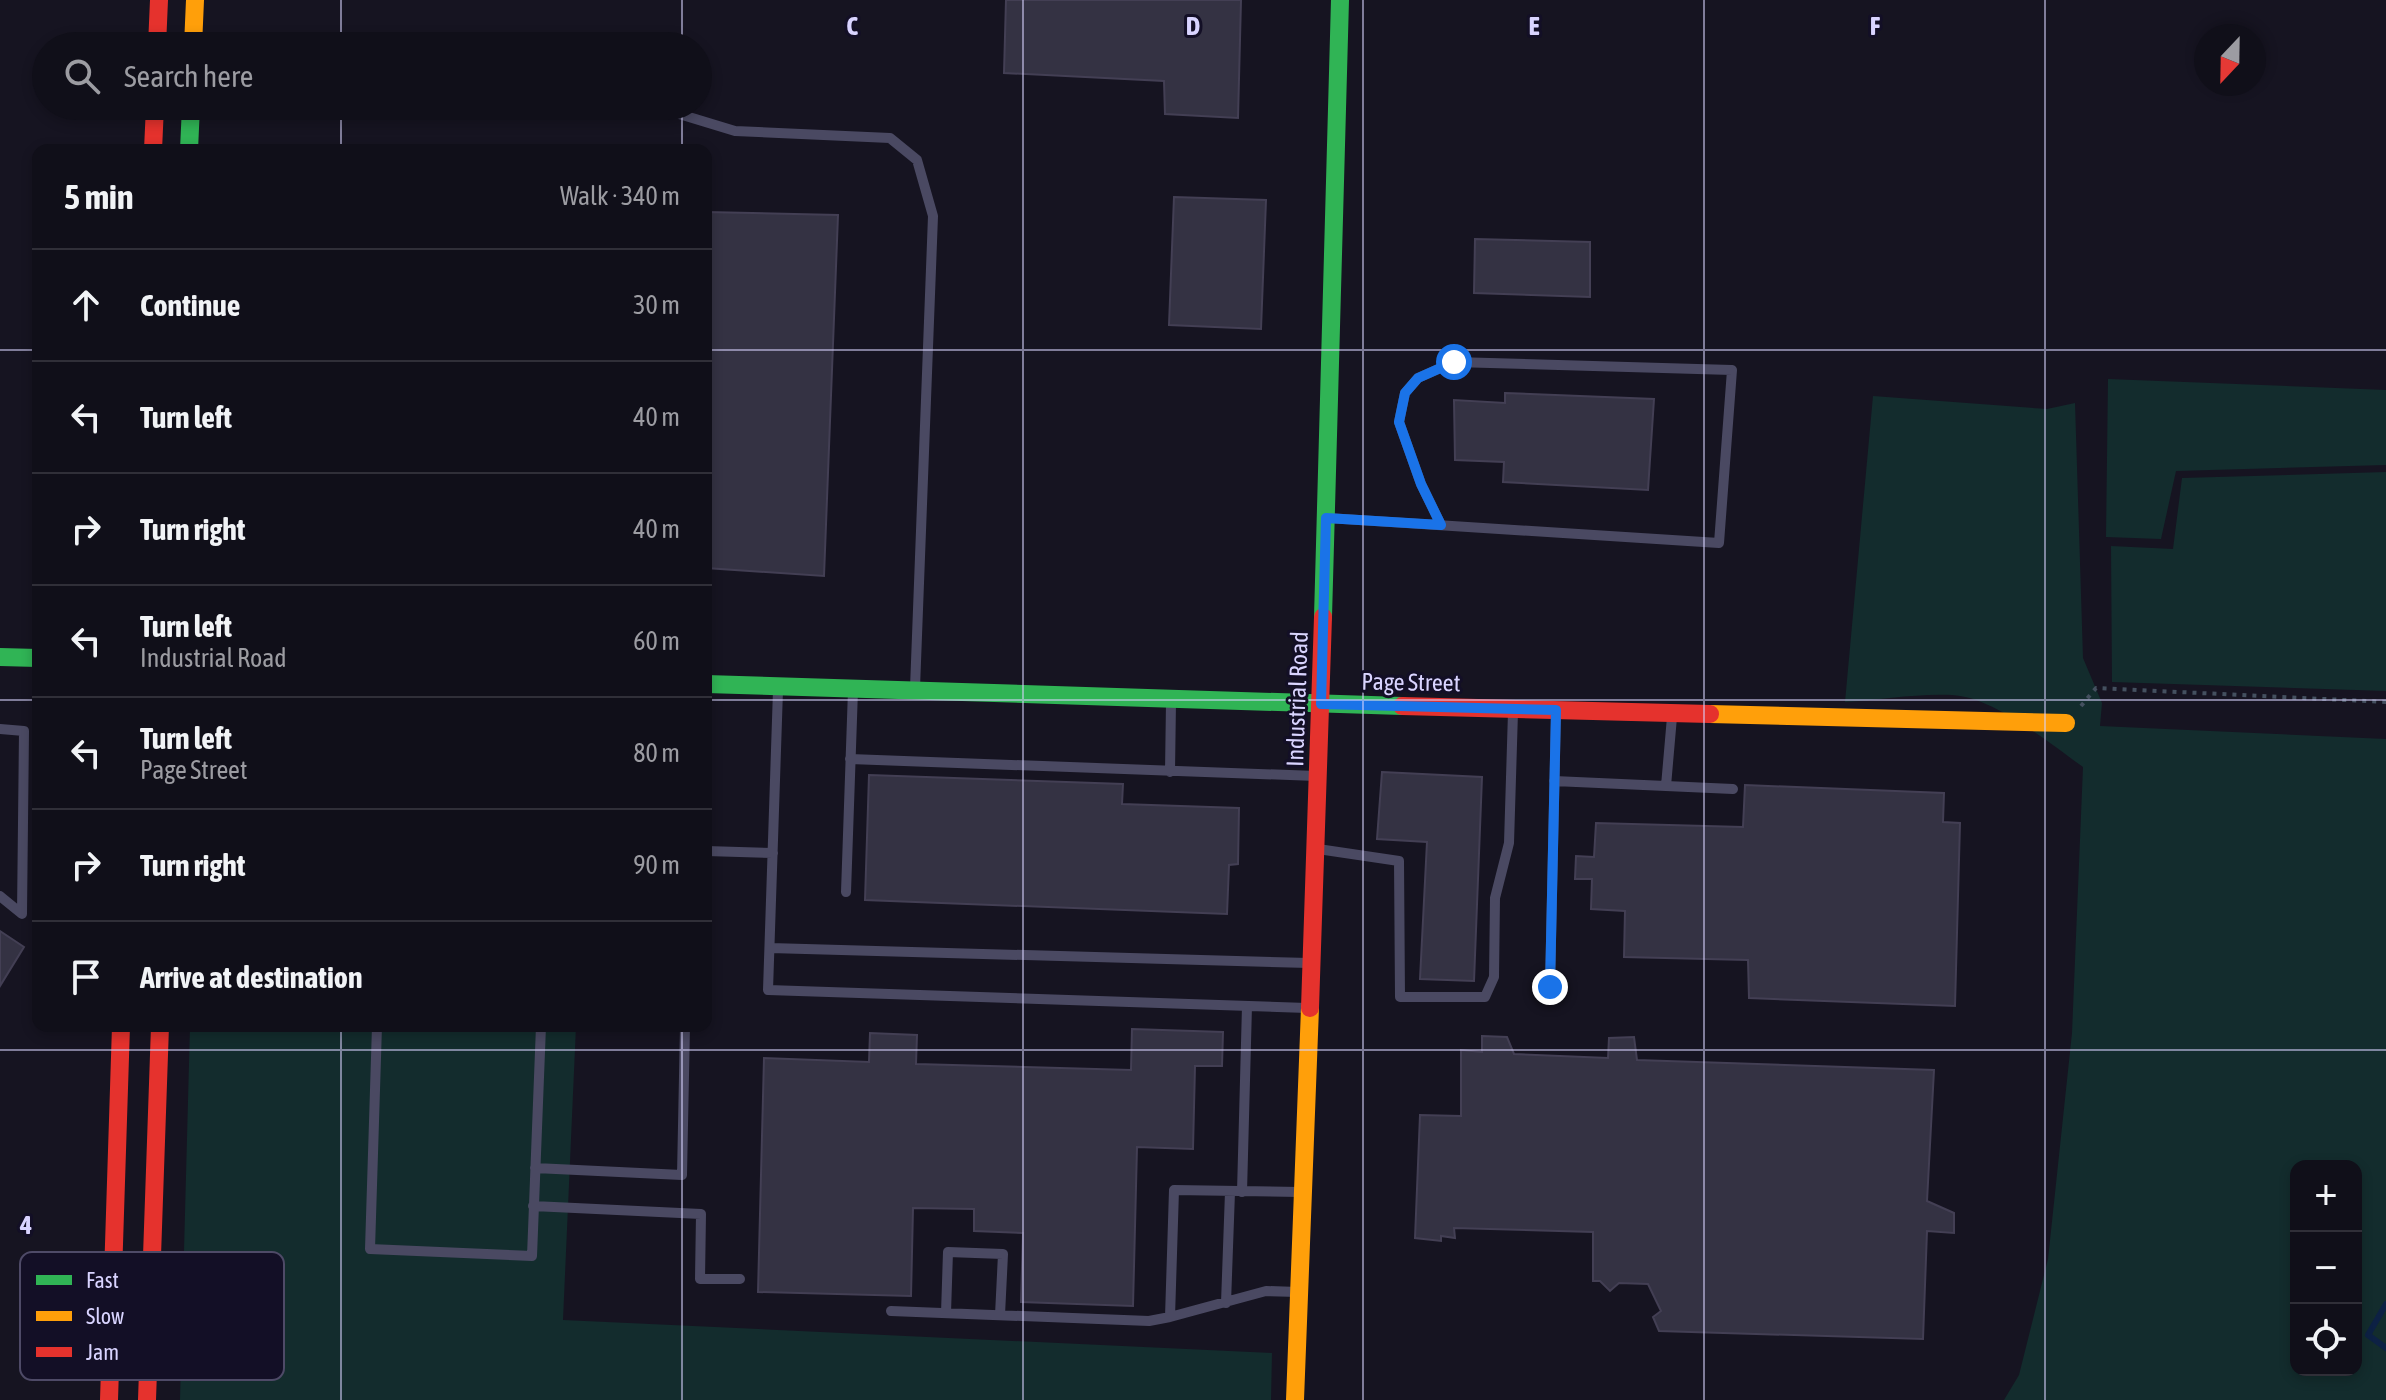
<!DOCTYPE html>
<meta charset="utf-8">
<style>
body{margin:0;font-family:"Asap Condensed",sans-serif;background:#1e1d26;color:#f1f3f6}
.controls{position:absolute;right:24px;bottom:24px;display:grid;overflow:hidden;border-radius:16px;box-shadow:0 4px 12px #0003}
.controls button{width:72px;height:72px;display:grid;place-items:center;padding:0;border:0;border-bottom:2px solid #302f38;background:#100f19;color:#f1f3f6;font:40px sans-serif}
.compass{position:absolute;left:2194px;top:24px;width:72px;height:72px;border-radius:50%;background:#100f19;box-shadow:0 4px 12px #0003;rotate:202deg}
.stop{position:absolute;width:24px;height:24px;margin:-18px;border:6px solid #1a73e8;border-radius:50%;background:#fff}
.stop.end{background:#1a73e8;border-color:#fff;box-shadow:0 2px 8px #0008}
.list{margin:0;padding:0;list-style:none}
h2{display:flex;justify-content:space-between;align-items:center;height:104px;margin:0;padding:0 32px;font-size:34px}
h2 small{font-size:26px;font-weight:400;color:#9c9ca2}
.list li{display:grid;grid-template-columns:52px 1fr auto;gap:24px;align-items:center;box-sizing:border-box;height:112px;padding:0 32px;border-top:2px solid #302f38}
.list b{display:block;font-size:30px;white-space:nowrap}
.list p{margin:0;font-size:26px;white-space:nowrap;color:#9c9ca2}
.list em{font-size:26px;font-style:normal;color:#9c9ca2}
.icon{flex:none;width:44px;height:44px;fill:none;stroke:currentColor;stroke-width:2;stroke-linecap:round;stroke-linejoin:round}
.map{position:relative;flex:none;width:2386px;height:1400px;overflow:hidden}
.search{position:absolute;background:#100f19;box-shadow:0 4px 12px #0003;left:32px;top:32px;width:680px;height:88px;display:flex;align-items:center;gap:20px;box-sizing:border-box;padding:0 28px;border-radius:44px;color:#9c9ca2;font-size:30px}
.panel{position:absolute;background:#100f19;box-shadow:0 4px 12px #0003;left:32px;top:144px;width:680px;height:888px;border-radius:16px}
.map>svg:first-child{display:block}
.green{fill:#132c2d;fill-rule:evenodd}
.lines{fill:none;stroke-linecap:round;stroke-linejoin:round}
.stream{stroke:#0d2144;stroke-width:6}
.building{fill:#343243;stroke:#433f54;stroke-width:2}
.path{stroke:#44505f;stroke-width:4;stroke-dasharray:4 6;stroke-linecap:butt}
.lane{stroke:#4a4962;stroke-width:10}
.fast{stroke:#30b455;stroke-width:18}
.slow{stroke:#ff9f0a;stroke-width:18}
.jam{stroke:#e5322d;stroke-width:18}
.route{stroke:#1a73e8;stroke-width:10}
.grid{fill:none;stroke:#d9d4ff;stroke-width:2;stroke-opacity:0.55}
.labels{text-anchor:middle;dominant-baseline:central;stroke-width:6;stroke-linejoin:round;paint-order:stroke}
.street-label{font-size:24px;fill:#d9d4ff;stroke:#130f26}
.key{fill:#130f26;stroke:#4e4a67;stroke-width:2}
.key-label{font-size:22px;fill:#d9d4ff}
.grid-label{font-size:26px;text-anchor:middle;font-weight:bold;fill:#d9d4ff;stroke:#130f26;stroke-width:6;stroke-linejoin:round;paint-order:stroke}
</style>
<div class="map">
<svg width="2386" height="1400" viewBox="0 0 2386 1400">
<rect width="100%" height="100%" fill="#161421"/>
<!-- green -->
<path class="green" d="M 2108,379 L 2386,390 L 2386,465 L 2176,471 L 2161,539 L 2106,537 Z
M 1873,396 L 2047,409 L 2075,403 L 2083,658 L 2102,703 L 2100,726 L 2386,739 L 2386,1400 L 2004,1400 L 2019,1375 L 2048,1259 L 2072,1033 L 2083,767 C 2049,743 1994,697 1952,695 C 1919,693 1879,700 1845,702 ZM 2296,1166 L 2356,1166 L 2356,1370 L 2296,1370 Z
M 2386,472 L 2386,691 L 2112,682 L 2111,546 L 2173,549 L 2182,478 Z
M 190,1026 L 576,1026 L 563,1320 L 1272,1353 L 1271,1400 L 180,1400 Z"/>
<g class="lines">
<!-- stream -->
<path class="stream" d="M 2386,1304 L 2368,1335 L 2386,1348"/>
</g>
<!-- building -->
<path class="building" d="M 1006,0 L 1241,0 L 1238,118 L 1165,114 L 1164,81 L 1004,73 Z
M 1174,197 L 1266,200 L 1261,329 L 1169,325 Z
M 706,212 L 838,215 L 824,576 L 706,568 Z
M 1475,239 L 1590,242 L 1590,297 L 1474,293 Z
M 1505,393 L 1654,399 L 1648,490 L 1503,482 L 1504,462 L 1455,460 L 1454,400 L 1505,403 Z
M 1382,772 L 1482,777 L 1474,981 L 1420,979 L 1427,842 L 1377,839 Z
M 869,775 L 1123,784 L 1122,804 L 1239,808 L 1238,864 L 1229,865 L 1227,914 L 865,900 Z
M 1745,785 L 1944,793 L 1943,822 L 1960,823 L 1955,1006 L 1749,998 L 1748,960 L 1624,957 L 1625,911 L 1591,909 L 1592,879 L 1575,879 L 1576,856 L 1594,857 L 1596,823 L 1743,827 Z
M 0,931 L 24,947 L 0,986 Z
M 1132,1029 L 1223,1032 L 1222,1066 L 1195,1066 L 1193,1149 L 1137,1147 L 1133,1306 L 1021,1302 L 1023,1233 L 974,1231 L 974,1209 L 913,1208 L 911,1296 L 758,1292 L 764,1058 L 869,1062 L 870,1033 L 917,1035 L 916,1064 L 1131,1070 Z
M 1482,1036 L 1507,1037 L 1514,1054 L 1608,1058 L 1609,1038 L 1634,1037 L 1637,1060 L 1934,1070 L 1927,1201 L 1954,1213 L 1954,1233 L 1927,1231 L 1923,1339 L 1659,1331 L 1653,1317 L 1661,1311 L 1648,1284 L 1619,1283 L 1610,1291 L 1600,1281 L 1593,1281 L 1593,1232 L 1454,1228 L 1455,1238 L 1441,1236 L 1441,1241 L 1415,1238 L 1420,1115 L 1461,1116 L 1461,1050 L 1482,1052 Z"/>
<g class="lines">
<!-- path -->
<path class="path" d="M 2081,706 L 2096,688 L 2386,702"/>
<!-- lane -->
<path class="lane" d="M 666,110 L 735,131 L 890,138 L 917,160 L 933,216 L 915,688
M 1328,518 L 1719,543 L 1732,370 L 1454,362 L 1418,378 L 1405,393 L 1399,422 L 1421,484 L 1441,525
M 778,690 L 768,990 L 1307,1008
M 0,729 L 24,731 L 22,914 L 0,896
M 850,759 L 1316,776
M 1170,772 L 1171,702
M 1554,781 L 1733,789
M 1666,786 L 1672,717
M 1318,849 L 1399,861 L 1400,997 L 1485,997 L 1494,977 L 1495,898 L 1509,843 L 1513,712
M 706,851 L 773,853
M 846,892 L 853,690
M 770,948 L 1309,963
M 1550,987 L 1556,712
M 377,1026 L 370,1249 L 532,1256 L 541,1026
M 535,1168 L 682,1175 L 685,1026
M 1242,1192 L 1247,1006
M 533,1206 L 701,1214 L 700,1279 L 740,1279
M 1226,1303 L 1230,1192
M 891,1311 L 1149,1321 L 1170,1317 L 1266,1291 L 1298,1292
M 946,1313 L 948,1252 L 1003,1254 L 1000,1315
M 1170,1317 L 1174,1190 L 1300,1192"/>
<!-- fast -->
<path class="fast" d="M 189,150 L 191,106
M 1323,617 L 1340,0
M 0,657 L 38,658
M 706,684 L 1402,706"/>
<!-- slow -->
<path class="slow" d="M 193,46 L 195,0
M 1710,714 L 2066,723
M 1295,1400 L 1310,1008"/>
<!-- jam -->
<path class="jam" d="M 157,46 L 159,0
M 153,150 L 155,106
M 1402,706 L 1710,714
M 1310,1008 L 1323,617
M 109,1400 L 121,1026
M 147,1400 L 160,1026"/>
</g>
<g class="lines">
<!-- route -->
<path class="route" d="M 1454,362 L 1418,378 L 1405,393 L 1399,422 L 1421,484 L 1441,525 L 1326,518 L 1321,704 L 1556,710 L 1550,987"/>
</g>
<!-- grid -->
<path class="grid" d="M 341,0 L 341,46M 682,0 L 682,46M 1023,0 L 1023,1400M 1363,0 L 1363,1400M 1704,0 L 1704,1400M 2045,0 L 2045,1400M 341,106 L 341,150M 682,106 L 682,150M 0,350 L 38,350M 706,350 L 2386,350M 0,700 L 38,700M 706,700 L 2386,700M 341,1026 L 341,1400M 682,1026 L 682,1400M 0,1050 L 2386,1050"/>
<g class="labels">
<!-- street labels -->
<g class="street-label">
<text transform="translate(1411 682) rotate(1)">Page Street</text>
<text transform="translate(1297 699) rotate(-88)">Industrial Road</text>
</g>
</g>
<!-- legend -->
<rect x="20" y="1252" width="264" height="128" rx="12" class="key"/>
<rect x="36" y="1275" width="36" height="10" fill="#30b455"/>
<rect x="36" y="1311" width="36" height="10" fill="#ff9f0a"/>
<rect x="36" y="1347" width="36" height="10" fill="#e5322d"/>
<g class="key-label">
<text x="86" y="1288">Fast</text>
<text x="86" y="1324">Slow</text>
<text x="86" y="1360">Jam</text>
</g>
<g class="grid-label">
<text x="852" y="35">C</text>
<text x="1193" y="35">D</text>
<text x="1534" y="35">E</text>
<text x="1875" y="35">F</text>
<text x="26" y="1234">4</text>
</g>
</svg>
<div class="controls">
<button>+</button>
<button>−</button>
<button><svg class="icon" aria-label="locate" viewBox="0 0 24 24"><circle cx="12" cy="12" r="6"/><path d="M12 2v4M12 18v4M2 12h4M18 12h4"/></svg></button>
</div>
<svg class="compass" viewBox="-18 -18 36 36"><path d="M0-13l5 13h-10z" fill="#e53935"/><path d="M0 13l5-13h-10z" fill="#9c9ca2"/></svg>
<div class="stop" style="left:1454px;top:362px"></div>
<div class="stop end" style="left:1550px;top:987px"></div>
<div class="search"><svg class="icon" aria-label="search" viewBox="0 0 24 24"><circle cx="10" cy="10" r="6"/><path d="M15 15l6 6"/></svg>Search here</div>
<section class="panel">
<h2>5 min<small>Walk · 340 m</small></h2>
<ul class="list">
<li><svg class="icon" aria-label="ahead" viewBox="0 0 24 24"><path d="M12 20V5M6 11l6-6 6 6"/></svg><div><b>Continue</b></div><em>30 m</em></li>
<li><svg class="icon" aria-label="left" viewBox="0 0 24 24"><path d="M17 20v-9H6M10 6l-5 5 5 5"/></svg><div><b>Turn left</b></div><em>40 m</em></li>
<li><svg class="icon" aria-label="right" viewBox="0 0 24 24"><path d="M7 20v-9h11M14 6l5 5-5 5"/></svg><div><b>Turn right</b></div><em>40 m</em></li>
<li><svg class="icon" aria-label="left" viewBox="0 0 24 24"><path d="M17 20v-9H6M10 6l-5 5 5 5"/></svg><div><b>Turn left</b><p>Industrial Road</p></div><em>60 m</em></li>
<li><svg class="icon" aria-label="left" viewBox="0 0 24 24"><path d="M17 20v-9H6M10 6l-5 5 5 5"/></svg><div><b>Turn left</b><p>Page Street</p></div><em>80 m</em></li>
<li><svg class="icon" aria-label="right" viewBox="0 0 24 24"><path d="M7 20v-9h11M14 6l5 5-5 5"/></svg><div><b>Turn right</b></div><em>90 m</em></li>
<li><svg class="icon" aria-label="arrive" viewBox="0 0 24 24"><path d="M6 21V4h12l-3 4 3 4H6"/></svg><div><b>Arrive at destination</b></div></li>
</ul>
</section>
</div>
